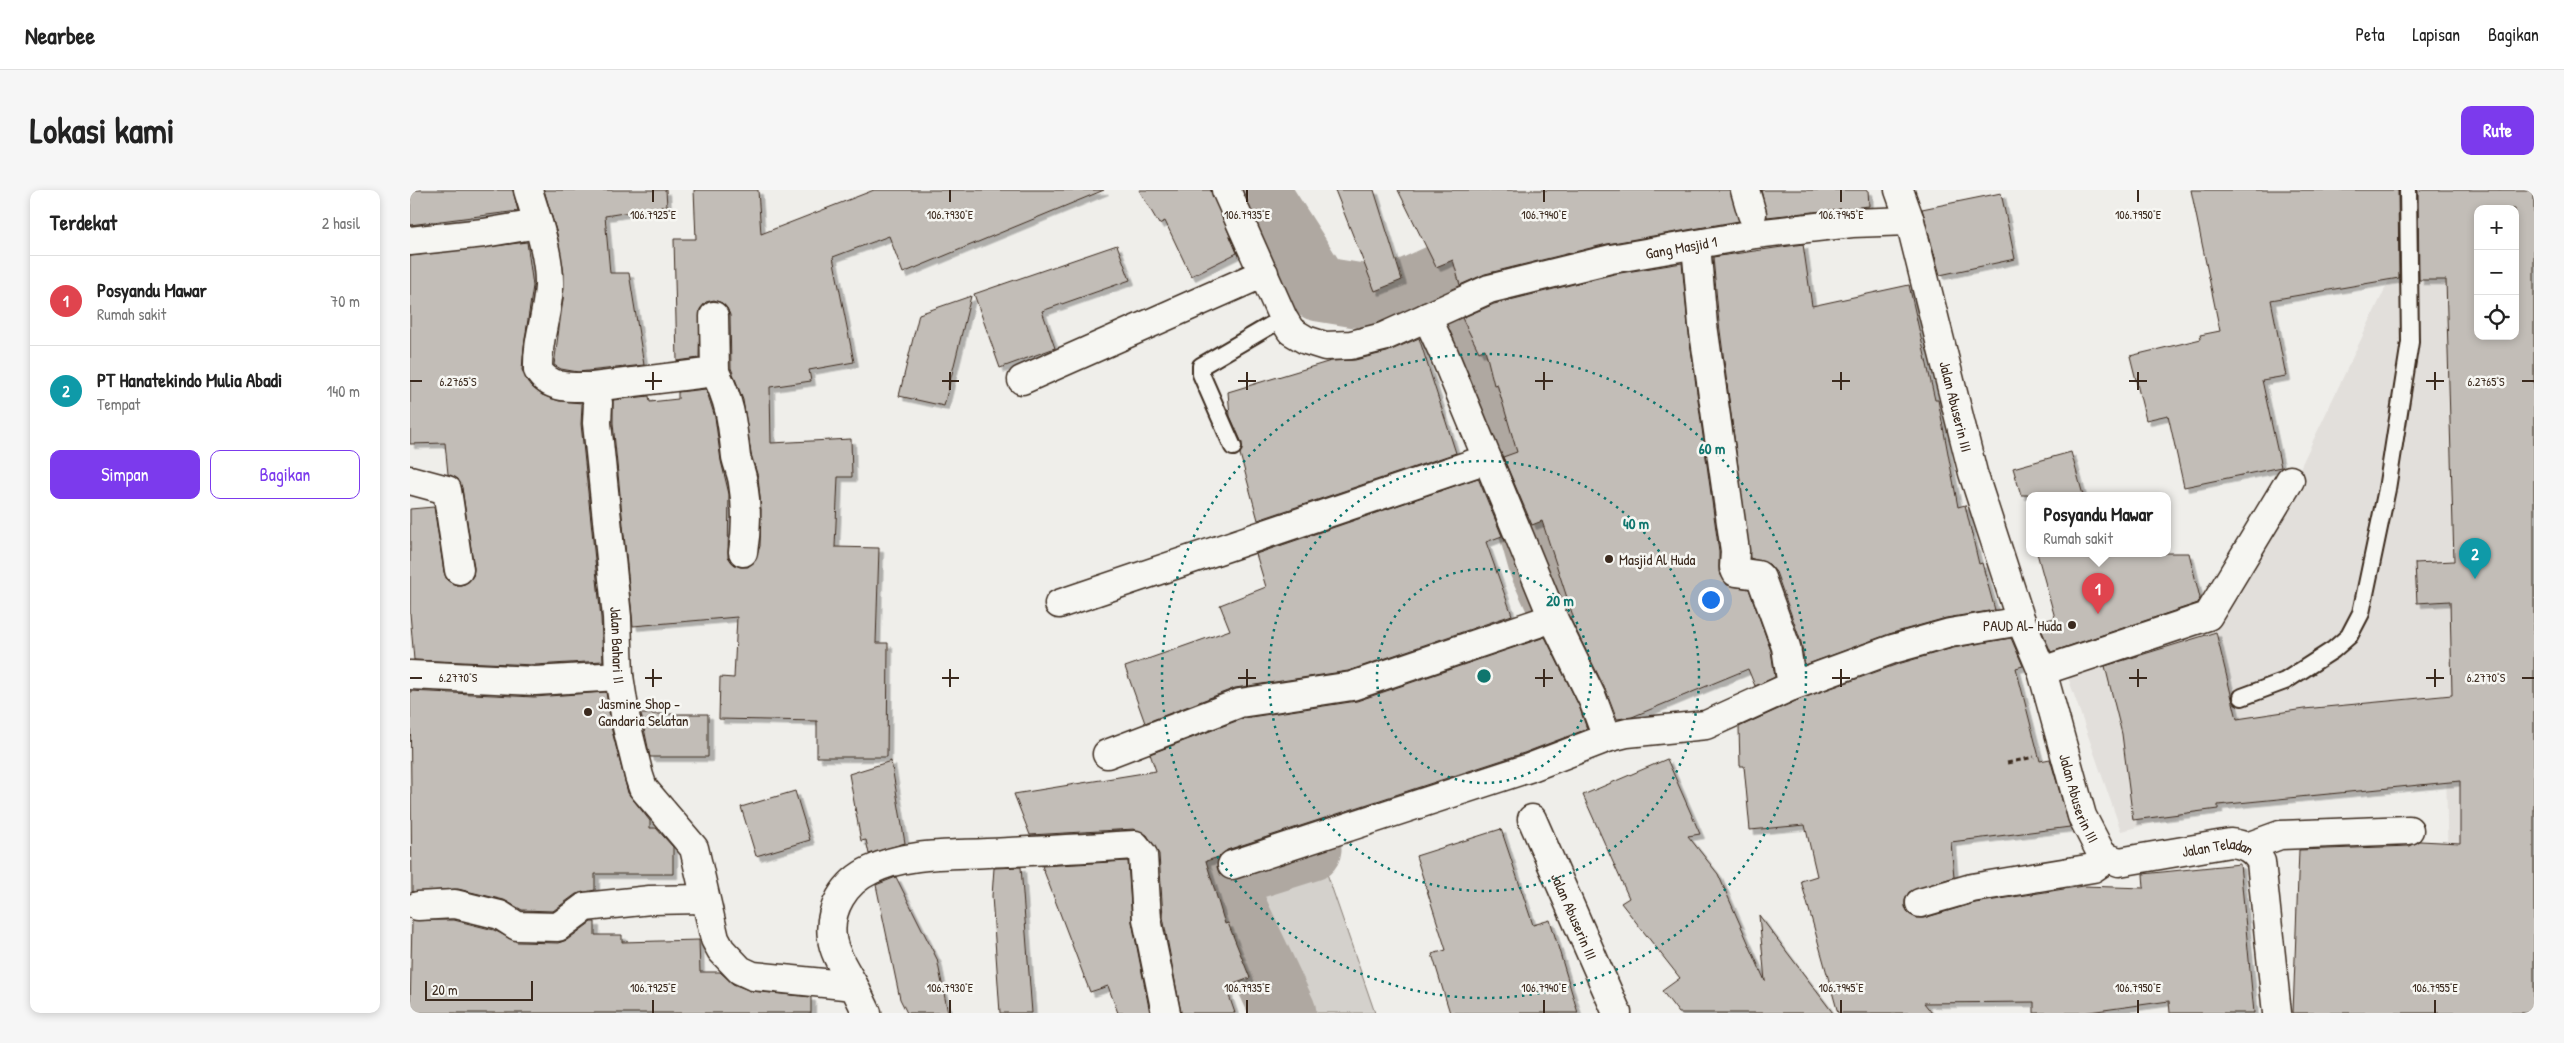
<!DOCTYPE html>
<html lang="id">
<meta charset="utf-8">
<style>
body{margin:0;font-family:"Patrick Hand",sans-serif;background:#f6f6f6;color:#222}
.controls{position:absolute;right:15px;top:15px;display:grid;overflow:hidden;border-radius:10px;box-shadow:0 2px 8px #0003}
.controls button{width:45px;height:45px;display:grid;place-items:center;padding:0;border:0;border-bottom:1px solid #e0e0e0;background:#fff;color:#222;font:25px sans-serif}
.scale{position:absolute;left:15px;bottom:12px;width:108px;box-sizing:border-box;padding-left:5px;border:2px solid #3b2a1e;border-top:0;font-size:14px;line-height:18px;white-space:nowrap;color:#3b2a1e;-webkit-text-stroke:4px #f6f6f2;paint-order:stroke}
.you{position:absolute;left:1300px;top:409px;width:18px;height:18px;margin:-12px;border:4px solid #fff;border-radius:50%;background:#1a73e8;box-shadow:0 0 0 8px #1a73e833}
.badge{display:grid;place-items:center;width:32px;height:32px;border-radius:50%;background:#7c3aed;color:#fff;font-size:16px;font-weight:700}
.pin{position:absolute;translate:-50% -41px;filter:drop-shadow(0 1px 2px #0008)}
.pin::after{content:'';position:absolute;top:26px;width:18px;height:15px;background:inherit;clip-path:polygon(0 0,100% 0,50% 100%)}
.popup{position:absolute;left:1616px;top:302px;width:145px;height:65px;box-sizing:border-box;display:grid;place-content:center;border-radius:10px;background:#fff;filter:drop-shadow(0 1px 4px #0005);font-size:16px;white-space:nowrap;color:#767676}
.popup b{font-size:19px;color:#222}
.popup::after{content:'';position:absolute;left:50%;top:100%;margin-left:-10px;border:10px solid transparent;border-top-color:#fff}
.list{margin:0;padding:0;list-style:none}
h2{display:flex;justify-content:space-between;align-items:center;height:65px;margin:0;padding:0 20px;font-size:21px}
h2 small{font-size:16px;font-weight:400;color:#767676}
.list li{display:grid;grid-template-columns:32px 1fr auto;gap:15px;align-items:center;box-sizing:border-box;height:90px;padding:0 20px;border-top:1px solid #e0e0e0}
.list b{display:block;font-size:19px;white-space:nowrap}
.list p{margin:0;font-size:16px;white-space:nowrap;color:#767676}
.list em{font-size:16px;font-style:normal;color:#767676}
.actions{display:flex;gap:10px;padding:15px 20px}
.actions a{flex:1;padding:11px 0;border:1px solid #7c3aed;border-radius:10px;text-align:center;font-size:18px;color:#7c3aed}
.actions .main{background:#7c3aed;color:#fff}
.icon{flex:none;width:28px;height:28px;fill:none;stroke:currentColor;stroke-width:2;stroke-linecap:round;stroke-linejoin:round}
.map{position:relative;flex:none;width:2124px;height:823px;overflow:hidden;border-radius:10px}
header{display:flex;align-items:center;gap:30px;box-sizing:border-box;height:70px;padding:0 25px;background:#fff;border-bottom:1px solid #e0e0e0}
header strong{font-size:24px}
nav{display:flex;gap:28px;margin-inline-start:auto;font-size:18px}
.intro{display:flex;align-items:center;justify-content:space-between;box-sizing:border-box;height:120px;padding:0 30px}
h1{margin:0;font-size:35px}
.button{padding:12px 22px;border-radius:10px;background:#7c3aed;color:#fff;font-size:18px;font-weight:700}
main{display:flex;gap:30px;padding:0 30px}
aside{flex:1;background:#fff;border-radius:10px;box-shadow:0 2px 8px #0003}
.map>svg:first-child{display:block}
.built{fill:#e2dfdb;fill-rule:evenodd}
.green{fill:#d4d1cc;stroke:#887e75}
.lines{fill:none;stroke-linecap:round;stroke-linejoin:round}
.river{stroke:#afa8a1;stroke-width:65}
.building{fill:#c2bdb7;stroke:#3b2a1e;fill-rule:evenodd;filter:url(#shadow)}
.lane-casing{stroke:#3b2a1e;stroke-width:20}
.street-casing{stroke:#3b2a1e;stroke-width:31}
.path{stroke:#3b2a1e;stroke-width:3;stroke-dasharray:5 4;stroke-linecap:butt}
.lane{stroke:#f6f6f2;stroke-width:16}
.street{stroke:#f6f6f2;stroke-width:28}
.ticks{fill:none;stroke:#3b2a1e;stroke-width:2}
.ring{fill:none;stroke:#0f766e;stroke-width:2.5;stroke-dasharray:2.5 5}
.poi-dot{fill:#3b2a1e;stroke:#f6f6f2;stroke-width:2}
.labels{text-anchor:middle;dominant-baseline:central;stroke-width:5;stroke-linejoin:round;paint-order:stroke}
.street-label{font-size:15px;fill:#3b2a1e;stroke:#f6f6f2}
.poi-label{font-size:15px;fill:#3b2a1e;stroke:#f6f6f2;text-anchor:start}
.ticks-label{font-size:12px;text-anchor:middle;fill:#3b2a1e;stroke:#f6f6f2;stroke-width:5;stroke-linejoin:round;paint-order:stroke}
.centre{fill:#0f766e;stroke:#f6f6f2;stroke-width:2.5}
.ring-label{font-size:15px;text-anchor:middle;font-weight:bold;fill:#0f766e;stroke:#f6f6f2;stroke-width:5;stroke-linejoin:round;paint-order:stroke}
</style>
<header>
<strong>Nearbee</strong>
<nav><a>Peta</a><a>Lapisan</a><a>Bagikan</a></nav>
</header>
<div class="intro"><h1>Lokasi kami</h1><a class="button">Rute</a></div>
<main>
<aside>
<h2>Terdekat<small>2 hasil</small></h2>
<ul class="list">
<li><span class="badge" style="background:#e0444e">1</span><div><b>Posyandu Mawar</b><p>Rumah sakit</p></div><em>70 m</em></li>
<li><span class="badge" style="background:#0f9aa8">2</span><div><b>PT Hanatekindo Mulia Abadi</b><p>Tempat</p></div><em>140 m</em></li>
</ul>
<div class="actions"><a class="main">Simpan</a><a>Bagikan</a></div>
</aside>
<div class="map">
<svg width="2124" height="823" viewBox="0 0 2124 823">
<defs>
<filter id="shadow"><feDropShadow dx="4.5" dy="4.5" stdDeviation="0" flood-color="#0004"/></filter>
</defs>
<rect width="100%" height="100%" fill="#efeeea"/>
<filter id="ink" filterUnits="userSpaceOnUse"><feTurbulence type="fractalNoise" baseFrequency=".02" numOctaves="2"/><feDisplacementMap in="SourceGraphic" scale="10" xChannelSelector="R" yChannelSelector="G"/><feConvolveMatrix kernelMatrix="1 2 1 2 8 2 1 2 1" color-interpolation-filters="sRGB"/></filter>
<g filter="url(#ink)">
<!-- built -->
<path class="built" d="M 1983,0 L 2124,0 L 2040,823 L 2035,505 L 1879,523 L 1880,600 L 1711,641 L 1651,467 L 1794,423 L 1874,312 L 1982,84 ZM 2068,19 L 2105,19 L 2105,146 L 2068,146 Z"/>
<!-- green -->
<path class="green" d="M 913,672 L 965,823 L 893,823 L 849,694 Z"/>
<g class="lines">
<!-- river -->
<path class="river" d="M 846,0 L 909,99 L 952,106 L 987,106 L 1035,84 L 1091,234 L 1131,375 L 1152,421
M 874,823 L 810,687 L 899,659"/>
</g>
<!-- building -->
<path class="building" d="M 0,0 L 103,0 L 108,21 L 0,35 Z
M 134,0 L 256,0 L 257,16 L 195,26 L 200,83 L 219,83 L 234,175 L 168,182 L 151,179 L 144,175 L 153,109 L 154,84 L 147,44 Z
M 284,0 L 348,0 L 351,44 L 464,0 L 694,0 L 493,83 L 479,46 L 423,67 L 444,172 L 399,180 L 401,191 L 360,197 L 361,253 L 441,249 L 442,287 L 428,287 L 425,357 L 469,358 L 466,453 L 478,453 L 477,567 L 407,567 L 407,531 L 309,529 L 310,487 L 324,488 L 327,427 L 223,436 L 203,233 L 203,210 L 239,206 L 240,212 L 268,209 L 268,202 L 296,199 L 305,227 L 311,271 L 319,304 L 318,367 L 324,374 L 330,377 L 338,377 L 345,371 L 350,356 L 351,319 L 348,287 L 341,264 L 333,210 L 321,178 L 320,125 L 317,118 L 312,113 L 304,110 L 296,112 L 290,119 L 289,168 L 267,171 L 264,49 L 286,49 Z
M 729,0 L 801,0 L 827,63 L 781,86 L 755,31 L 749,34 Z
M 925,0 L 964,0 L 992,90 L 965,101 Z
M 988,0 L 1320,0 L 1329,31 L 1197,54 L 1075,84 L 1050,95 L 1043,70 L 1026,77 Z
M 1351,0 L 1458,0 L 1459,16 L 1357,27 Z
M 1781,0 L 1988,0 L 1989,88 L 1861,110 L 1876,186 L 1852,190 L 1871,277 L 1774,297 L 1758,225 L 1736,230 L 1720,166 L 1791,149 L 1790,145 L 1810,141 Z
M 2008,0 L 2124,0 L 2124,823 L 1883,823 L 1889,660 L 2000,656 L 2010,651 L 2050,653 L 2050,591 L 1808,615 L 1808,619 L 1723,630 L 1712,544 L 1695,476 L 1806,442 L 1827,529 L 1894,519 L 2042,505 L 2040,411 L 2007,413 L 2005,373 L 2044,371 L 2036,90 L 2009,90 ZM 2068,19 L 2105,19 L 2105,146 L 2068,146 Z
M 1591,3 L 1605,69 L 1530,85 L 1512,19 Z
M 117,52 L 123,96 L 114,156 L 112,180 L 121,196 L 132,205 L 149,211 L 172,213 L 172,215 L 171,234 L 191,428 L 193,471 L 125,475 L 4,470 L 0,423 L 0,319 L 24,317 L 34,382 L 37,390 L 44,395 L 51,395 L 58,392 L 63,386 L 64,378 L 52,298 L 48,289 L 38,284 L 35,253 L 0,254 L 0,66 Z
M 1393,54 L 1402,116 L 1499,95 L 1525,210 L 1528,210 L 1548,317 L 1555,315 L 1569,374 L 1572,373 L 1585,420 L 1536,428 L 1479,444 L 1395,475 L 1391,452 L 1366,382 L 1359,374 L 1340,368 L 1309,133 L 1303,67 Z
M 707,55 L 720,90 L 632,121 L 645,158 L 590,178 L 564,104 Z
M 1272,73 L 1278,137 L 1309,362 L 1309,382 L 1317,395 L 1339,399 L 1361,461 L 1365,487 L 1345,496 L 1338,479 L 1222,527 L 1207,529 L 1197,503 L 1160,428 L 1163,426 L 1132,331 L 1122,335 L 1093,267 L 1107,262 L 1087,194 L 1084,195 L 1075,159 L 1069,162 L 1052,128 L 1084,114 L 1204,84 Z
M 561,106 L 534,216 L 489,206 L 509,124 Z
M 1009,148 L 1046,263 L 848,330 L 830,264 L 832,253 L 820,226 L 818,202 L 921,171 L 945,170 L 977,162 Z
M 1661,262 L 1673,305 L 1611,305 L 1603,278 Z
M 1068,288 L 1092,346 L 1076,352 L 1102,425 L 938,481 L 825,498 L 735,533 L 715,477 L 820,440 L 810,415 L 856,397 L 846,364 Z
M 1627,363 L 1779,363 L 1790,408 L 1788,413 L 1641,462 L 1628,432 L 1645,428 Z
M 1135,447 L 1169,516 L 1177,539 L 1114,563 L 817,660 L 809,667 L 796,671 L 815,734 L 818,733 L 840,788 L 816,797 L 825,823 L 771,823 L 753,727 L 749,664 L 737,645 L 724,639 L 620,645 L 604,604 L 746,581 L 740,564 L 834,528 L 947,511 Z
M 1601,448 L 1613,476 L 1606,478 L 1630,571 L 1640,569 L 1660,637 L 1541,652 L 1544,687 L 1499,702 L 1495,710 L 1495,717 L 1499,724 L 1506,728 L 1514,728 L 1565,713 L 1673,696 L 1734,698 L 1733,684 L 1830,674 L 1844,823 L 1760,823 L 1759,811 L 1672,823 L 1624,823 L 1624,812 L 1514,813 L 1522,823 L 1428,823 L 1391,691 L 1407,686 L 1395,635 L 1340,640 L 1334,576 L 1330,576 L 1329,537 L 1388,510 L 1488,474 L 1543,458 Z
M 0,501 L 124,507 L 196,502 L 202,541 L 218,603 L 240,631 L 240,638 L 246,638 L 263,657 L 263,684 L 185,684 L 185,700 L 166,704 L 143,721 L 112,720 L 94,710 L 48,699 L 2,702 Z
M 231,524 L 298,524 L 298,567 L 240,567 Z
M 1257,569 L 1290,644 L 1278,646 L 1308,684 L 1355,791 L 1349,725 L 1423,823 L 1269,823 L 1252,801 L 1270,788 L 1211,713 L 1219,708 L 1173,605 Z
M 481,571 L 495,653 L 459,664 L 456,650 L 451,651 L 439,584 Z
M 385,601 L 400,650 L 346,666 L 331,617 Z
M 1091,639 L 1123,735 L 1140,730 L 1168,823 L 1040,823 L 1022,764 L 1036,760 L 1006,666 Z
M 718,671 L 722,732 L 740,823 L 708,823 L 698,796 L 680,802 L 632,676 Z
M 611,677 L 622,823 L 590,823 L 582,706 L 584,678 Z
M 486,687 L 527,769 L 538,823 L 497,823 L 490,809 L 466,695 Z
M 2,730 L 44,730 L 84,740 L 107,752 L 148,753 L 157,750 L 181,732 L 185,732 L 185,745 L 212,745 L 212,752 L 289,750 L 290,782 L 310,782 L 323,794 L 341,801 L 401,807 L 401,823 L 0,823 Z"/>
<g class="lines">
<!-- lane casing -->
<g class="lane-casing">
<path id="lane" d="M 823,257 L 791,184 L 791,176 L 873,128
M 1832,507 L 1875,491 L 1923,460 L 1939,446 L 1951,423 L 1977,299 L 2000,152 L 1998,0"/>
</g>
<!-- street casing -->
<g class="street-casing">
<g id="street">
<path id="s1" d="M 118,0 C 127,30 140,65 139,97 C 137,127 127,149 128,180 C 140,200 163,197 183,197 L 188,213 L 187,233 L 207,427 L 209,486 L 217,537 L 229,586 L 233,598 L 284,658 L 305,749 L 311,760 L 330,780 L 343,786 L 444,796 L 457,823"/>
<path id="s2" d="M 816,0 L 873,128 L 881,141 L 896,150 L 915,156 L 941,155 L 973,147 L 1079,99 L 1201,69 L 1345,44 L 1442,33 L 1500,31"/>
<path d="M 1335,0 L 1342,24"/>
<path id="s3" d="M 1489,0 L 1500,31 L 1563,283 L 1611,431 L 1632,481 L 1672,626 L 1690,661 L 1698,668 L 1709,672 L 1820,653 C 1834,654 1844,659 1851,672 L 1867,823"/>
<path d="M 0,51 L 74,43 L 128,34"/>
<path d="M 1017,127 L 1034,164 L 1143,428 L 1183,510 L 1197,548 L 1217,543 L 1296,535 L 1382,496 L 1376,457 L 1351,388 L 1348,385 L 1326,382 L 1324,377 L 1325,361 L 1293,135 L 1286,55"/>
<path d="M 305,182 C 321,214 322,232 326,267 C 328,276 332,284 333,293 C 337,317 337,339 333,362"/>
<path d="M 612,190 L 854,83"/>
<path d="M 183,197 L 305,182 L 304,126"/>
<path d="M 0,290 L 37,300 L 49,380"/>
<path d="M 649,414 L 1077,269"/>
<path d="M 1632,481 L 1798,426 L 1880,290"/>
<path d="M 0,485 L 125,491 L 209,486"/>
<path d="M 1382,496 L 1483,459 L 1540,443 L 1611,431"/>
<path d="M 697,564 L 830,513 L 942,496 L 1143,428"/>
<path id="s4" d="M 1122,629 L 1207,823"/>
<path d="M 1837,657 L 1870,645 L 1999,640"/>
<path d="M 822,675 L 1119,578 L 1197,548"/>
<path d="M 1510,713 L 1562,698 L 1683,678 L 1698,668"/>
<path d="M 8,716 L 45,714 L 90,725 L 107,736 L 148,737 L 175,717 L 240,710 L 294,709"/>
<path d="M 444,796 C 436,781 424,765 422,748 C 418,719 435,692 461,680 C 495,663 540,665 577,663 C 626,661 676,658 725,655 L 733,665 L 737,729 L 756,823"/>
</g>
</g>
<!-- path -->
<path class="path" d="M 1597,573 L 1624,567"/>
<!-- lane -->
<use href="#lane" class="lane"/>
<!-- street -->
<use href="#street" class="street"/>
</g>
</g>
<!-- ticks -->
<path class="ticks" d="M 243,0 L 243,12M 540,0 L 540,12M 837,0 L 837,12M 1134,0 L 1134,12M 1431,0 L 1431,12M 1728,0 L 1728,12M 243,182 L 243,200M 540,182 L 540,200M 837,182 L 837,200M 1134,182 L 1134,200M 1431,182 L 1431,200M 1728,182 L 1728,200M 2025,182 L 2025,200M 0,191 L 12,191M 235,191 L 252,191M 532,191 L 549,191M 828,191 L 846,191M 1125,191 L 1143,191M 1422,191 L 1440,191M 1719,191 L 1737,191M 2016,191 L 2034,191M 2112,191 L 2124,191M 243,479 L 243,497M 540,479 L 540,497M 837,479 L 837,497M 1134,479 L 1134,497M 1431,479 L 1431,497M 1728,479 L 1728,497M 2025,479 L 2025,497M 0,488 L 12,488M 235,488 L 252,488M 532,488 L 549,488M 828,488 L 846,488M 1125,488 L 1143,488M 1422,488 L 1440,488M 1719,488 L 1737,488M 2016,488 L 2034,488M 2112,488 L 2124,488M 243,810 L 243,823M 540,810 L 540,823M 837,810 L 837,823M 1134,810 L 1134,823M 1431,810 L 1431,823M 1728,810 L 1728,823M 2025,810 L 2025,823"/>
<!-- distance rings -->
<g class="ring">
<circle cx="1074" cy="486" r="107"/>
<circle cx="1074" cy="486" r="215"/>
<circle cx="1074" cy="486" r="322"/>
</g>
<!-- markers -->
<g class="poi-dot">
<circle cx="1199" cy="369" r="5"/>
<circle cx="1662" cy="435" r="5"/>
<circle cx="178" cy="522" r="5"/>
</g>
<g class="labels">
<!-- street labels -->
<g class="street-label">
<text stroke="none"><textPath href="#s2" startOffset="565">Gang Masjid 1</textPath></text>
<text stroke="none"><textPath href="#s3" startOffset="224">Jalan Abuserin III</textPath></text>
<text stroke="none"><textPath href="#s1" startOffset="504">Jalan Bahari II</textPath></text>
<text stroke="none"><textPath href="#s3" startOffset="635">Jalan Abuserin III</textPath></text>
<text stroke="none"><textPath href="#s3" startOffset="815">Jalan Teladan</textPath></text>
<text stroke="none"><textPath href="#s4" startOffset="106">Jalan Abuserin III</textPath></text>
</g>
<!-- poi labels -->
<g class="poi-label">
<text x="1209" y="369">Masjid Al Huda</text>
<text x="1652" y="435" text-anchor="end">PAUD Al- Huda</text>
<text x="188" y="513">Jasmine Shop -<tspan x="188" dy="17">Gandaria Selatan</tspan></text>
</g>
</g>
<g class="ticks-label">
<text x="243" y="29">106.7925°E</text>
<text x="540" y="29">106.7930°E</text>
<text x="837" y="29">106.7935°E</text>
<text x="1134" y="29">106.7940°E</text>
<text x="1431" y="29">106.7945°E</text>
<text x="1728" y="29">106.7950°E</text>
<text x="48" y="196">6.2765°S</text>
<text x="2076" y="196">6.2765°S</text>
<text x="48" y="492">6.2770°S</text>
<text x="2076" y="492">6.2770°S</text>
<text x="243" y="802">106.7925°E</text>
<text x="540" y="802">106.7930°E</text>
<text x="837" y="802">106.7935°E</text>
<text x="1134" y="802">106.7940°E</text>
<text x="1431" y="802">106.7945°E</text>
<text x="1728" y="802">106.7950°E</text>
<text x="2025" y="802">106.7955°E</text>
</g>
<circle cx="1074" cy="486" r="8" class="centre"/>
<g class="ring-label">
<text x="1302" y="264">60 m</text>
<text x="1226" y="339">40 m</text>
<text x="1150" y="416">20 m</text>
</g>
</svg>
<div class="controls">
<button>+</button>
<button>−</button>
<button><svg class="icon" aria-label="locate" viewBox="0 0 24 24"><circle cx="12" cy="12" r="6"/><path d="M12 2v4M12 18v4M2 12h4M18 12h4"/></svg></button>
</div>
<div class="scale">20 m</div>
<div class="you"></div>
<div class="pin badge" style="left:1688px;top:424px;background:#e0444e">1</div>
<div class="popup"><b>Posyandu Mawar</b>Rumah sakit</div>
<div class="pin badge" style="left:2065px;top:389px;background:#0f9aa8">2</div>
</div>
</main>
